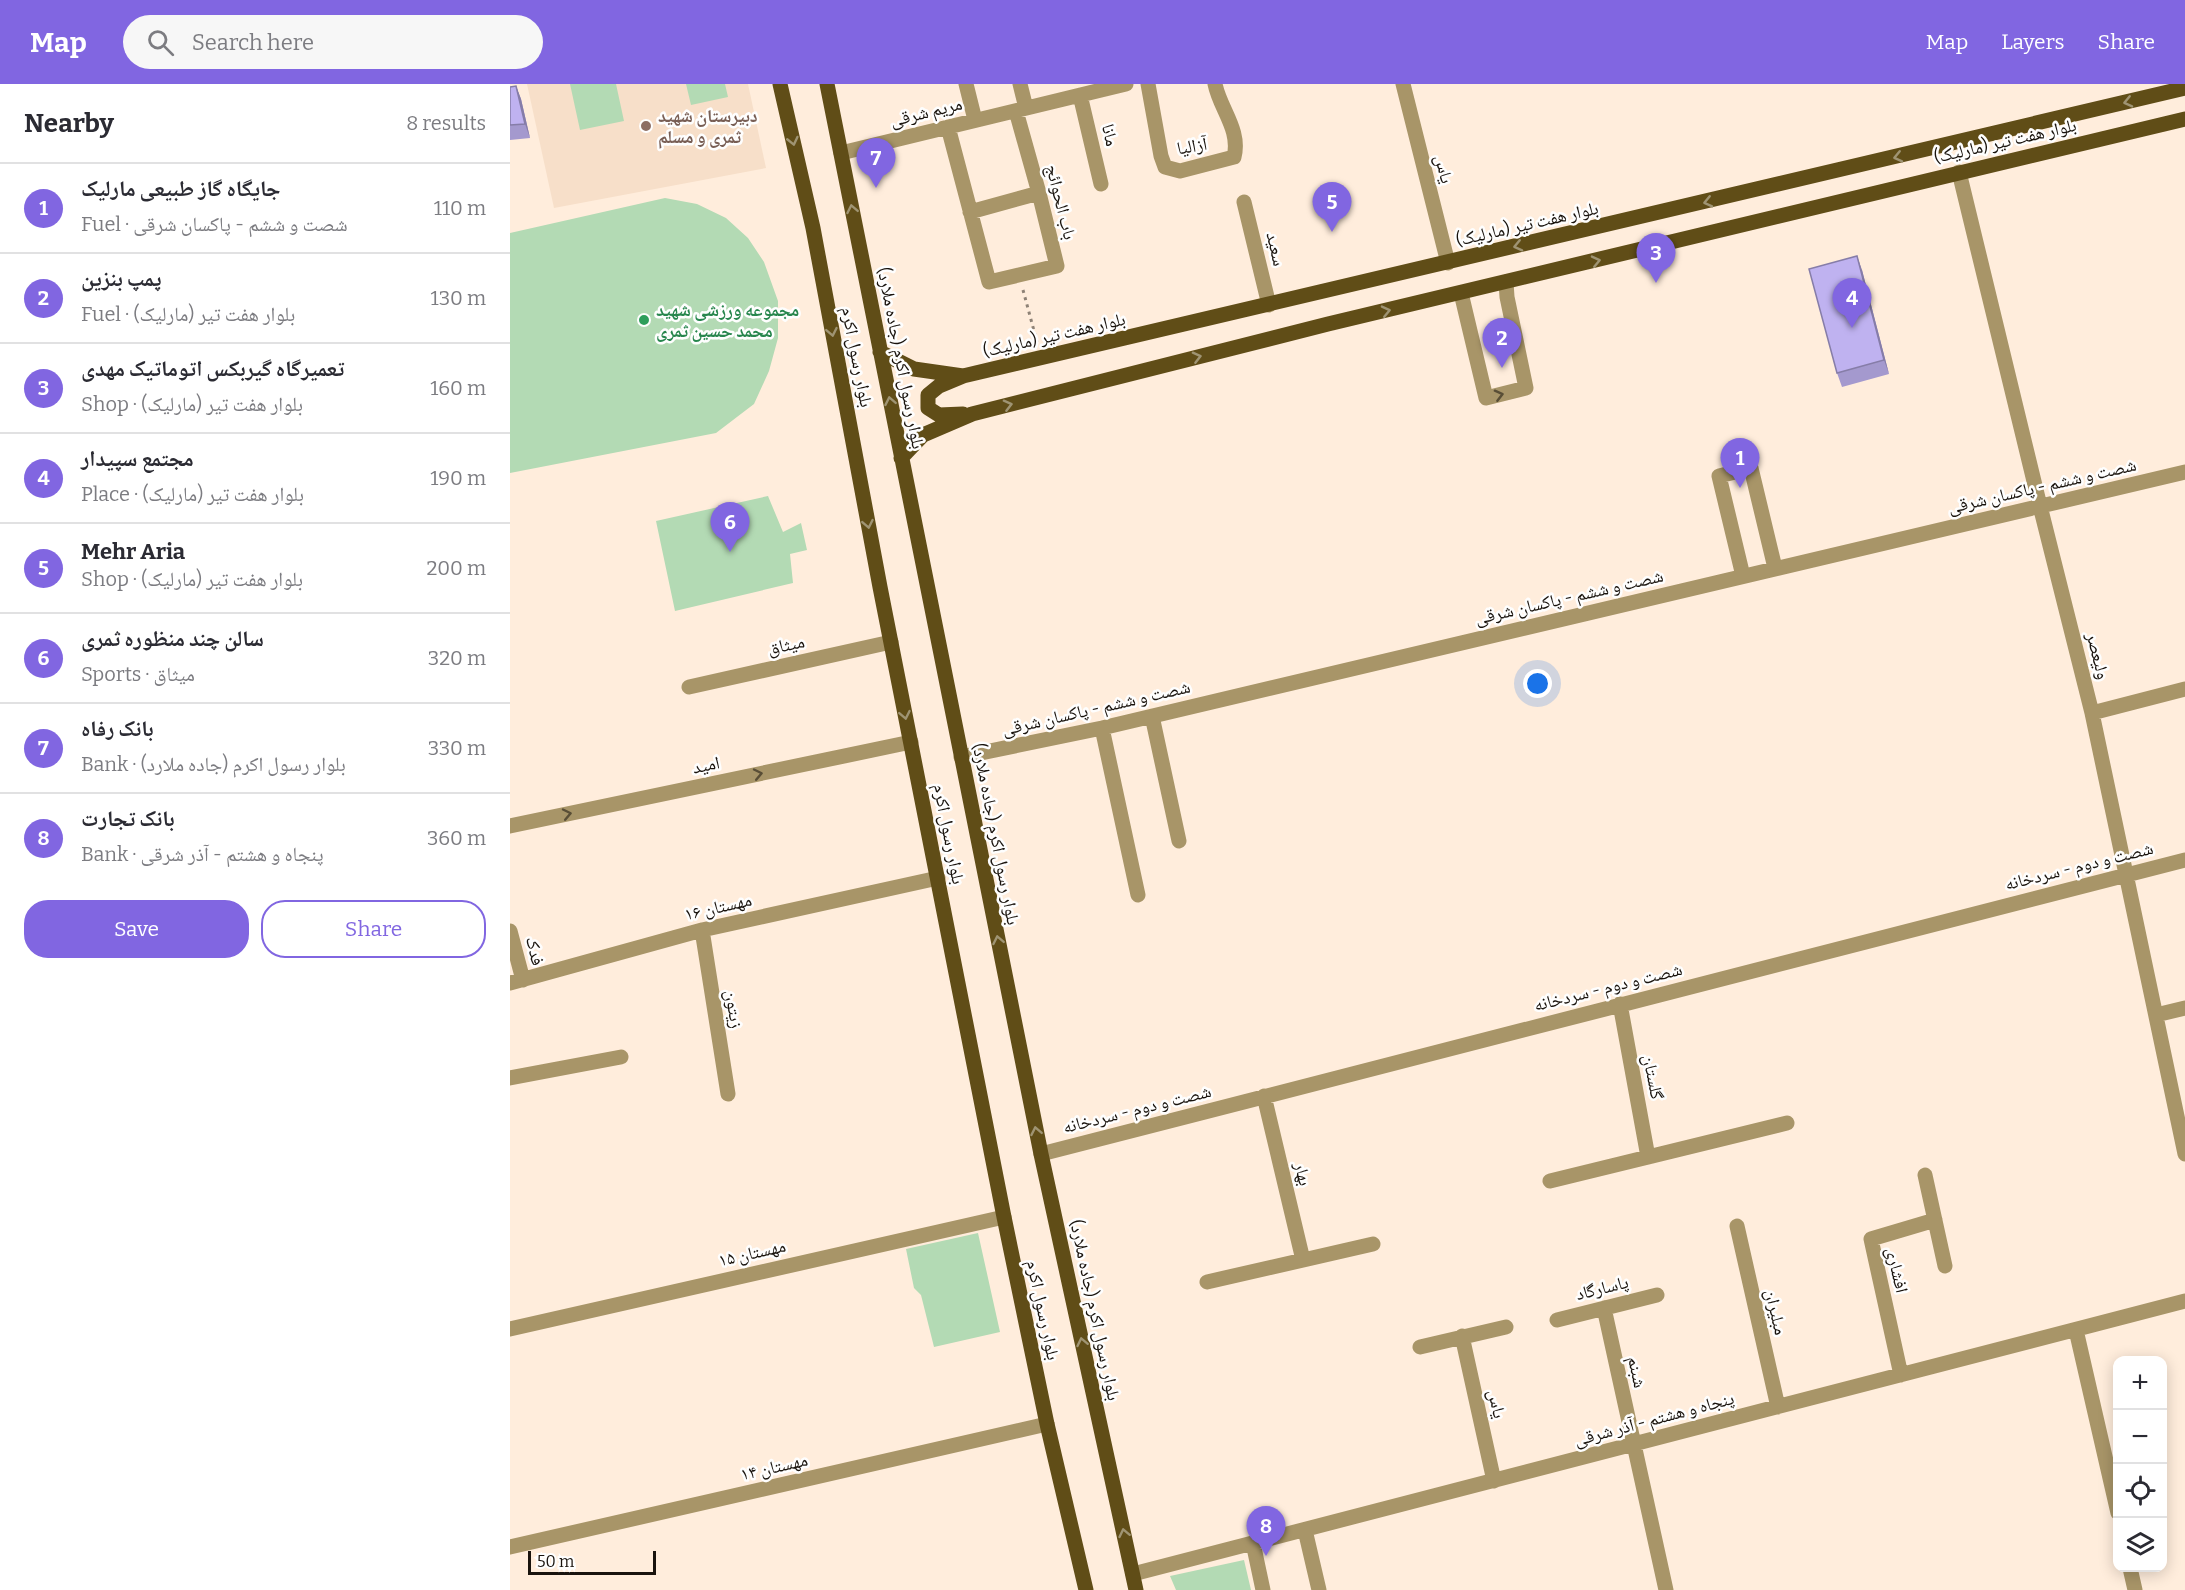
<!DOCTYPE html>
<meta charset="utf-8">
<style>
body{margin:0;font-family:Bitter,"Noto Naskh Arabic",serif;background:#f7f7f7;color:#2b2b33}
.controls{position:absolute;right:18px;bottom:18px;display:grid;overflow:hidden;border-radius:12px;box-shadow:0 3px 15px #0003}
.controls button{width:54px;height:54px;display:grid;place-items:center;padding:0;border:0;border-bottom:2px solid #e1e1e2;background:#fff;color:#2b2b33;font:30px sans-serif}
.scale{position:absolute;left:18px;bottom:15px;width:128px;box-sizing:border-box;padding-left:6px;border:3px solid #19130d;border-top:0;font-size:16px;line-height:21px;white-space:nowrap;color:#19130d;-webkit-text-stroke:4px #fefefe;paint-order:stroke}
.you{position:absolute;left:1028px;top:600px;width:21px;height:21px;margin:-15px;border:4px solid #fff;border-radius:50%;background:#1a73e8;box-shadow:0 0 0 9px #1a73e833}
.badge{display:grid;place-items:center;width:39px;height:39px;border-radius:50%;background:#8166e1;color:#fff;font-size:20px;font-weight:700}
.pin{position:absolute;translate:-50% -50px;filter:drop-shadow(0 2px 3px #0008)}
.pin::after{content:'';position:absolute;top:32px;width:21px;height:18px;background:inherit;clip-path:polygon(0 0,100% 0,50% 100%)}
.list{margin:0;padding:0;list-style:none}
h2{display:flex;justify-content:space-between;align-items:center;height:78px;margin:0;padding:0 24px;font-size:26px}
h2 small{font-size:20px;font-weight:400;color:#7c7c81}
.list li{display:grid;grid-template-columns:39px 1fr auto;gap:18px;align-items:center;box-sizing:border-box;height:90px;padding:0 24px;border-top:2px solid #e1e1e2}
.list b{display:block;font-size:22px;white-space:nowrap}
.list p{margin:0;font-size:20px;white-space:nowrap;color:#7c7c81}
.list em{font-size:20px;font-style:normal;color:#7c7c81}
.actions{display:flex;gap:12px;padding:18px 24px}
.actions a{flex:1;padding:14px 0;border:2px solid #8166e1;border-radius:24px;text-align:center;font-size:21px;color:#8166e1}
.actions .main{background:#8166e1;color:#fff}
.icon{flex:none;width:33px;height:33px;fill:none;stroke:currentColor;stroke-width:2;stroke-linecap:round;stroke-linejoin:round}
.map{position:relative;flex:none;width:1675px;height:1506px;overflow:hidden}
header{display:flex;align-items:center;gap:36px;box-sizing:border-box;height:84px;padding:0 30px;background:#8166e1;color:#fff}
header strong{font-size:28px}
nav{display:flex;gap:33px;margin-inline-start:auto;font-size:21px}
.search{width:420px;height:54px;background:#f7f7f7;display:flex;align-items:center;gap:15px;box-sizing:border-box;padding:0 21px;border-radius:33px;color:#7c7c81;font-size:22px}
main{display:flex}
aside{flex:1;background:#fff}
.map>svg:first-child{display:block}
.built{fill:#f7dfc9}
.green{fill:#b3dab4}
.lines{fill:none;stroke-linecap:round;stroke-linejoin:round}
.path{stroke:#8e8276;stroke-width:3;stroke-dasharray:3 4.5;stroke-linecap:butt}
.minor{stroke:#a89568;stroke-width:15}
.major{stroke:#604d17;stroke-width:15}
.wall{fill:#a499ce}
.shaded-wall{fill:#867da8}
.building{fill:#bfb2f0;stroke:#867da8;stroke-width:1.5}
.oneway{stroke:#9f9473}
.oneway2{stroke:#594e36}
.education-dot{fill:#8d6e63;stroke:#fefefe;stroke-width:2}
.leisure-dot{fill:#2e9e5b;stroke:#fefefe;stroke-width:2}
.labels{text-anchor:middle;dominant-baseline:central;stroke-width:5;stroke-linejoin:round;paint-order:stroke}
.street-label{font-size:18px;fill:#19130d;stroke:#fefefe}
.education-label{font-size:18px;font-weight:bold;fill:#785e54;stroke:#fefefe;text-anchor:start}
.leisure-label{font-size:18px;font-weight:bold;fill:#27864d;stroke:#fefefe;text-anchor:start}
</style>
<header>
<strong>Map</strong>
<div class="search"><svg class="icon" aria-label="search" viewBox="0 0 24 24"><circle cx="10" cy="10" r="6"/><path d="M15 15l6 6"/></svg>Search here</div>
<nav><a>Map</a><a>Layers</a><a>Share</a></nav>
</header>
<main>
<aside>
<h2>Nearby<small>8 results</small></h2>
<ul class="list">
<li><span class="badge">1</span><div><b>جایگاه گاز طبیعی مارلیک</b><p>Fuel · شصت و ششم - پاکسان شرقی</p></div><em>110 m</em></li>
<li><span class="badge">2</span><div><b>پمپ بنزین</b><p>Fuel · بلوار هفت تیر (مارلیک)</p></div><em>130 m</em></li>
<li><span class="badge">3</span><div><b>تعمیرگاه گیربکس اتوماتیک مهدی</b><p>Shop · بلوار هفت تیر (مارلیک)</p></div><em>160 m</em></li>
<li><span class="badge">4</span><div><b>مجتمع سپیدار</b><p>Place · بلوار هفت تیر (مارلیک)</p></div><em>190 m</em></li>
<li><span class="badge">5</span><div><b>Mehr Aria</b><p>Shop · بلوار هفت تیر (مارلیک)</p></div><em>200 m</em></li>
<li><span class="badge">6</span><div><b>سالن چند منظوره ثمری</b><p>Sports · میثاق</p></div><em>320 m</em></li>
<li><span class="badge">7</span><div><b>بانک رفاه</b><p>Bank · بلوار رسول اکرم (جاده ملارد)</p></div><em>330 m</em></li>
<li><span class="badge">8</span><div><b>بانک تجارت</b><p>Bank · پنجاه و هشتم - آذر شرقی</p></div><em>360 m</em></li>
</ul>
<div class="actions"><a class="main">Save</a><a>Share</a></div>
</aside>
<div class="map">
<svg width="1675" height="1506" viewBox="0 0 1675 1506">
<rect width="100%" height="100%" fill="#ffeddc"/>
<!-- built -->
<path class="built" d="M 17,0 L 238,0 L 256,84 L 44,124 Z"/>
<!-- green -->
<path class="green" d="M 60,0 L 106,0 L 114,37 L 70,46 Z
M 176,0 L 215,0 L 218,13 L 181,21 Z
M 155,114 L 187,120 L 216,134 L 238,154 L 254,178 L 268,217 L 268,254 L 259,287 L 244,320 L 206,349 L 0,389 L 0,149 Z
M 258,412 L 273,448 L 291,439 L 297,466 L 280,470 L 283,499 L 165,527 L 146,437 Z
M 468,1149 L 490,1248 L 424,1263 L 411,1211 L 404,1204 L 396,1165 Z
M 734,1476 L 741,1506 L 666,1506 L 660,1492 Z"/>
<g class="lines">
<!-- path -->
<path class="path" d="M 513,206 L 527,258"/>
<!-- minor -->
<path class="minor" d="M 456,0 L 465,36
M 510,0 L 516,24
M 638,0 L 651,72 L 655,83 L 670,87 L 724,73 C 731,46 710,25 705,0
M 893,0 L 938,179
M 570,11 L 591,100
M 438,43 L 479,198 L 547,182 L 529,109 L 506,27
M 331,69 L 616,0
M 1449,88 L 1530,422 L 1582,629 L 1675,1070
M 734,118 L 759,221
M 460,128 L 529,109
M 951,209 L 976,314 L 1016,304 L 997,213 L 996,198
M 1233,492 L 1209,392 L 1241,384 L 1265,484
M 179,603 L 381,558
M 1582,629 L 1675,605
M 642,632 L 669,757
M 592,644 L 628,811
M 451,673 L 592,644 L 1675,388
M 0,742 L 401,658
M 192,846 L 218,1010
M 0,847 L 13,896
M 0,899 L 192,846 L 428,794
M 1110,920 L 1138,1073
M 1646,931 L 1675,924
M 0,994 L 111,973
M 754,1012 L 793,1176
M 531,1070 L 1675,776
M 1415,1091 L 1435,1182
M 1040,1097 L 1277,1039
M 1227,1142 L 1268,1323
M 697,1198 L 863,1160
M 1094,1224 L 1156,1506
M 1047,1236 L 1147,1211
M 0,1245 L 494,1133
M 1566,1246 L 1608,1429
M 952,1252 L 984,1397
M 910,1263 L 996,1243
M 1391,1291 L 1361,1155 L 1425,1136
M 795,1446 L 809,1506
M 743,1459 L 753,1506
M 0,1463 L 537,1340
M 1620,1484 L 1625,1506
M 623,1490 L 1675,1217"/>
<!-- major -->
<path class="major" d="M 270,0 L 303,144 L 370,503 L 494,1133 L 537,1340 L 576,1506
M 317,0 L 531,1070 L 626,1506
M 370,268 L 404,285 L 453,292 L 1675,4
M 453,330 L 429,331 L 418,324 L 418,311 L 429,302 L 453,292
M 391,374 L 413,351 L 462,330 L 818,240 L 1675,35"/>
</g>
<!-- wall -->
<path class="wall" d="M 6,2 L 11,15 L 20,54 L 0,56 L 0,3 Z
M 1352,186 L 1379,290 L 1332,303 L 1327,289 Z"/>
<!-- shaded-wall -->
<path class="shaded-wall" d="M 6,2 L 11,15 L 20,54 L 15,40 Z
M 1347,172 L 1352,186 L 1379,290 L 1374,276 Z"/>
<!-- building -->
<path class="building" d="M 6,2 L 15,40 L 0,41 L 0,3 Z
M 1347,172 L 1374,276 L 1327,289 L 1299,185 Z"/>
<!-- one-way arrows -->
<defs><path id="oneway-chevron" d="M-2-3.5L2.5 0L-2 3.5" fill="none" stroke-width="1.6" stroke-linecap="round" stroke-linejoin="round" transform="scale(1.5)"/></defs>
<g class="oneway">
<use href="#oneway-chevron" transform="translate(1618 18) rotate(167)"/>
<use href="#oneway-chevron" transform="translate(283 57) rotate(77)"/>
<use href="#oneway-chevron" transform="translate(1388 73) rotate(167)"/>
<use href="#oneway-chevron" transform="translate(1198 118) rotate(167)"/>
<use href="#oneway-chevron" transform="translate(342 125) rotate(-101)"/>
<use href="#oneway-chevron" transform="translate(1008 162) rotate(167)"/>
<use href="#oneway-chevron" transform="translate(1086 177) rotate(-13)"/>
<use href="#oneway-chevron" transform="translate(876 227) rotate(-13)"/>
<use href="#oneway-chevron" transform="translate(322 248) rotate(79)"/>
<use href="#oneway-chevron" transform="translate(687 273) rotate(-14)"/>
<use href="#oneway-chevron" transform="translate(380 317) rotate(-101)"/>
<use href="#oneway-chevron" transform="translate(498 321) rotate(-14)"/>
<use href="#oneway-chevron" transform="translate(358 440) rotate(79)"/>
<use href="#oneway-chevron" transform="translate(395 631) rotate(79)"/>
<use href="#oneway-chevron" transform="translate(488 856) rotate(-101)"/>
<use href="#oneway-chevron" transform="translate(526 1047) rotate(-101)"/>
<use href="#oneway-chevron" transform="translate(572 1258) rotate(-102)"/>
<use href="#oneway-chevron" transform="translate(614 1449) rotate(-102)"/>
</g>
<g class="oneway2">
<use href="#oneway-chevron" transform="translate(989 311) rotate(-14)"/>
<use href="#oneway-chevron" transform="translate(248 690) rotate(-12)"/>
<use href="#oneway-chevron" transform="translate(57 730) rotate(-12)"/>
</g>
<!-- markers -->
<circle class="education-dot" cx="136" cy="42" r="6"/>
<circle class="leisure-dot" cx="134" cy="236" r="6"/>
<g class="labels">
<!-- street labels -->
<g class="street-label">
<text transform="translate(416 28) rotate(-14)">مریم شرقی</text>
<text transform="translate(600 51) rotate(77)">مانا</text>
<text transform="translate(1495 57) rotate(-13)">بلوار هفت تیر (مارلیک)</text>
<text transform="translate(682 62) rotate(-10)">آزالیا</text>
<text transform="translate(934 85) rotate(76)">یاس</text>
<text transform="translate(551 118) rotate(76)">باب الحوائج</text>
<text transform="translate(1017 140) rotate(-13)">بلوار هفت تیر (مارلیک)</text>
<text transform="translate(766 165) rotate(77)">سعید</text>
<text transform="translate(544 251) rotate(-13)">بلوار هفت تیر (مارلیک)</text>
<text transform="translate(347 273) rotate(79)">بلوار رسول اکرم</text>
<text transform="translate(391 274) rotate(79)">بلوار رسول اکرم (جاده ملارد)</text>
<text transform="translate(1532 402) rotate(-13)">شصت و ششم - پاکسان شرقی</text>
<text transform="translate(1059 513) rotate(-13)">شصت و ششم - پاکسان شرقی</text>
<text transform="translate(276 561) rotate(-12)">میثاق</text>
<text transform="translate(1588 572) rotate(76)">ولیعصر</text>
<text transform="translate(586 624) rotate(-13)">شصت و ششم - پاکسان شرقی</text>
<text transform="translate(196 681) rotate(-12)">امید</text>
<text transform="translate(439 750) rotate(79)">بلوار رسول اکرم</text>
<text transform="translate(486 750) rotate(79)">بلوار رسول اکرم (جاده ملارد)</text>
<text transform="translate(1569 782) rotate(-14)">شصت و دوم - سردخانه</text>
<text transform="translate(208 823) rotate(-13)">مهستان ۱۶</text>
<text transform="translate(25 867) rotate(76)">فدک</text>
<text transform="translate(1098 903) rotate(-14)">شصت و دوم - سردخانه</text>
<text transform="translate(224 925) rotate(81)">زیتون</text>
<text transform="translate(1143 993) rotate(79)">گلستان</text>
<text transform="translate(627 1025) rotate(-14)">شصت و دوم - سردخانه</text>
<text transform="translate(793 1090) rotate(77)">بهار</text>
<text transform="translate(242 1169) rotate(-13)">مهستان ۱۵</text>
<text transform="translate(1387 1186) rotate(77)">افشاری</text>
<text transform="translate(1092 1204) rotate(-14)">پاسارگاد</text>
<text transform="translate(533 1226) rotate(78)">بلوار رسول اکرم</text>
<text transform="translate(585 1226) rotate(78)">بلوار رسول اکرم (جاده ملارد)</text>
<text transform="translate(1266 1228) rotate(77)">مبلیران</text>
<text transform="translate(1127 1288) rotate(78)">شبنم</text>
<text transform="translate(987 1320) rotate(78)">یاس</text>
<text transform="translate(1144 1335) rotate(-15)">پنجاه و هشتم - آذر شرقی</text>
<text transform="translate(264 1383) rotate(-13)">مهستان ۱۴</text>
</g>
<!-- education labels -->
<g class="education-label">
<text x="148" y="32">دبیرستان شهید<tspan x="148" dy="21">ثمری و مسلم</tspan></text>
</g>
<!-- leisure labels -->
<g class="leisure-label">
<text x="146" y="226">مجموعه ورزشی شهید<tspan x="146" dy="21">محمد حسین ثمری</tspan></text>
</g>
</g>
</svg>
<div class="controls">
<button>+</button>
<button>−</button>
<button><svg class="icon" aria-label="locate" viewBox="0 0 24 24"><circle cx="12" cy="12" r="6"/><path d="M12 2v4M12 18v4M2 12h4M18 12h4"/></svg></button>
<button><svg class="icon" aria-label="layers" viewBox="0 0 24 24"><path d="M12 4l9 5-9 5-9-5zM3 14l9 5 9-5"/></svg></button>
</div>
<div class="scale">50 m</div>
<div class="you"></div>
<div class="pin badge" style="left:1230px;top:404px">1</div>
<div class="pin badge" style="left:992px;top:284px">2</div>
<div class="pin badge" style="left:1146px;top:199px">3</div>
<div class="pin badge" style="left:1342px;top:244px">4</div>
<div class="pin badge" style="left:822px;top:148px">5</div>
<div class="pin badge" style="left:220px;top:468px">6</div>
<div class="pin badge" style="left:366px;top:104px">7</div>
<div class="pin badge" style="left:756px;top:1472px">8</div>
</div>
</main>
